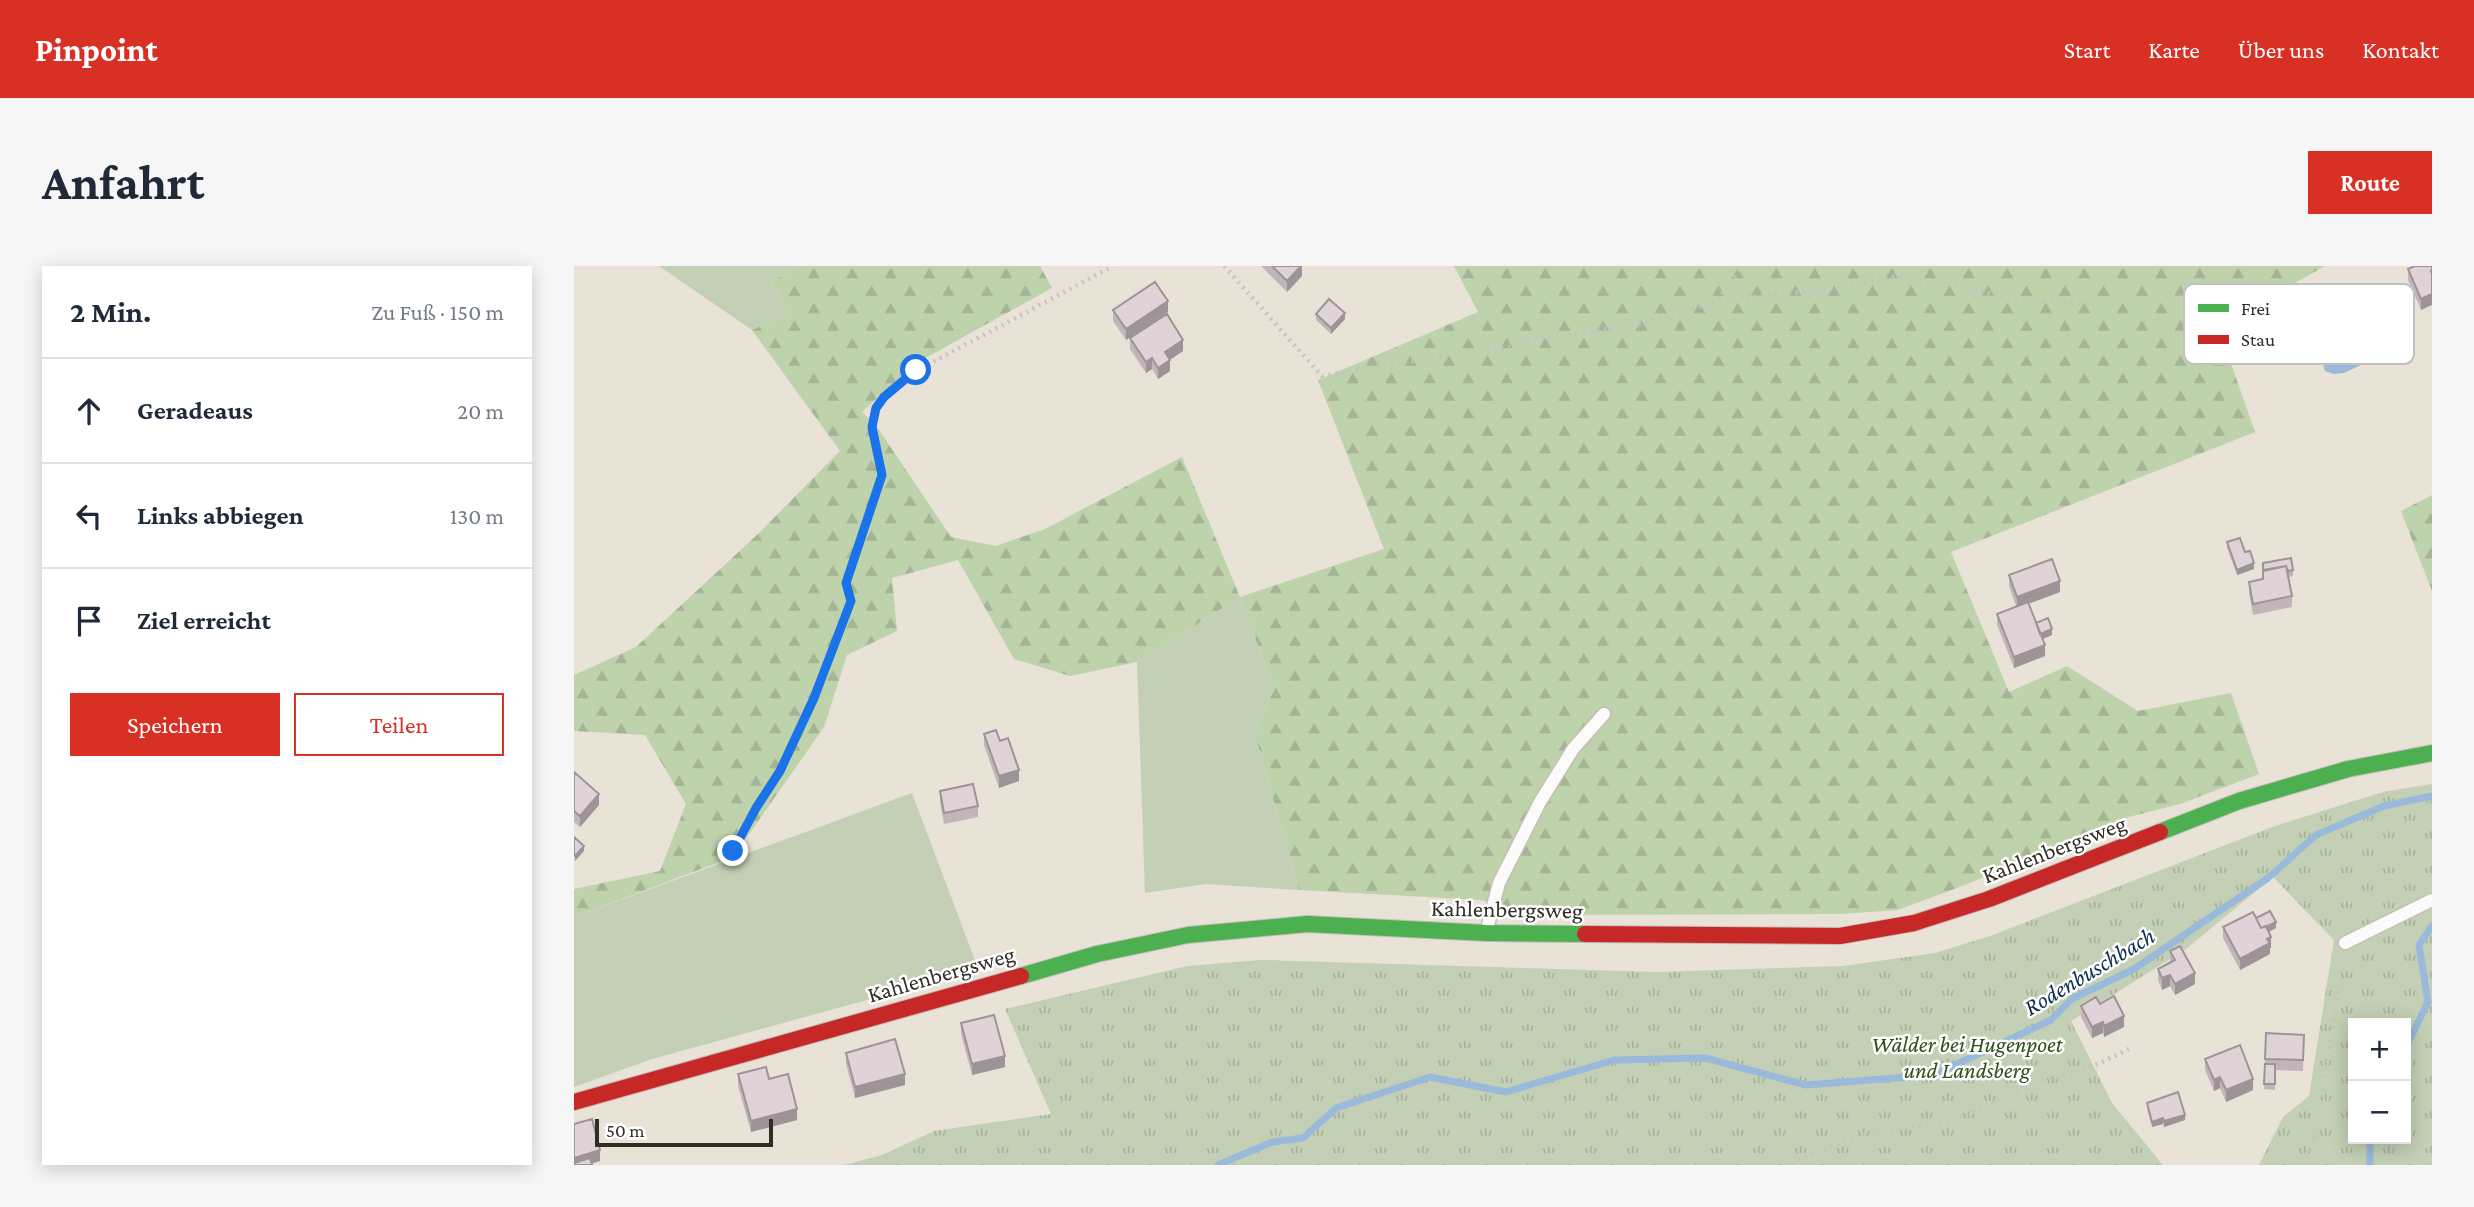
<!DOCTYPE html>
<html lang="de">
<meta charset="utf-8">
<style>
body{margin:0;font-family:"Crimson Pro",serif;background:#f6f6f7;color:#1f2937}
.controls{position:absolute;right:21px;bottom:21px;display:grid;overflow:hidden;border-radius:0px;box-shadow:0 4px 18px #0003}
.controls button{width:63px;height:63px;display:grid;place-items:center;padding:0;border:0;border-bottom:2px solid #e0e1e3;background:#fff;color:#1f2937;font:35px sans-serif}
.scale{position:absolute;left:21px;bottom:18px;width:178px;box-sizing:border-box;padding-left:7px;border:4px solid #312c25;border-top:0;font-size:19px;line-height:24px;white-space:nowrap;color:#312c25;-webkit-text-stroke:5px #fff;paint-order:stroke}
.stop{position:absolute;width:21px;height:21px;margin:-16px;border:5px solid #1a73e8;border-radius:50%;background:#fff}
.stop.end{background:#1a73e8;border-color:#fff;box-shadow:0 2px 7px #0008}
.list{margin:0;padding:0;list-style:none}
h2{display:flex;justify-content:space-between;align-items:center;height:91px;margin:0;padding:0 28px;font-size:30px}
h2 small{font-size:23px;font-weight:400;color:#747a83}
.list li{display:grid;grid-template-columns:46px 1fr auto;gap:21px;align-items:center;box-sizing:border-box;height:105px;padding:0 28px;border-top:2px solid #e0e1e3}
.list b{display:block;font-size:26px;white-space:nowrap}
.list em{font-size:23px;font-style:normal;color:#747a83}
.actions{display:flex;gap:14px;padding:21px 28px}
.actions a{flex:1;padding:16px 0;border:2px solid #d93025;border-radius:0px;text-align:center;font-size:24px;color:#d93025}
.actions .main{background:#d93025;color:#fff}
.icon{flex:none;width:38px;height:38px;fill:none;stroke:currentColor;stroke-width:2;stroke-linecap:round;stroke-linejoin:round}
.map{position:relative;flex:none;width:1858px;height:899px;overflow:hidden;border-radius:0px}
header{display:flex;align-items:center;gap:42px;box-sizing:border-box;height:98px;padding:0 35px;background:#d93025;color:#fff}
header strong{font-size:33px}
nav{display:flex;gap:38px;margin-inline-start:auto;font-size:24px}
.intro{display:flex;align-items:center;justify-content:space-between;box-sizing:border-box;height:168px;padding:0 42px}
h1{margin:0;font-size:49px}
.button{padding:18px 32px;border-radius:0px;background:#d93025;color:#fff;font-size:24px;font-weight:700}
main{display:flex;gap:42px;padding:0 42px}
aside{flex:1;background:#fff;border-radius:0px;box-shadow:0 4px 18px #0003}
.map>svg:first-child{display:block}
.grass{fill:#c3d0b5}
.forest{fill:url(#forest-firs)}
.park{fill:url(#park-tufts);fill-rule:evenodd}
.water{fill:#99bada}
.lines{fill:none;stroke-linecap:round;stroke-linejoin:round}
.stream{stroke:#99bada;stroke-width:7}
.lane-casing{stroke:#c4bfb6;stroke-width:15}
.fast-casing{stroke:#c4bfb6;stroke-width:18}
.jam-casing{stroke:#c4bfb6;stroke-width:18}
.path{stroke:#c7c3c0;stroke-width:4.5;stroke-dasharray:2 5;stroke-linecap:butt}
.lane{stroke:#fcfbf9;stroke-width:12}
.fast{stroke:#4caf50;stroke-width:16}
.jam{stroke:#c62828;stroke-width:16}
.wall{fill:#c1b5ba}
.shaded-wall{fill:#9d9497}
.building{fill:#e0d3d8;stroke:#9d9497;stroke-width:2}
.route{stroke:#1a73e8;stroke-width:9}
.labels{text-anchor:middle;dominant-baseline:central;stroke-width:5;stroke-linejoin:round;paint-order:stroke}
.street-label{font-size:23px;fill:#312c25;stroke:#fff}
.park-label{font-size:23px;font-style:italic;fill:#2b5116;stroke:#fff}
.water-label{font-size:24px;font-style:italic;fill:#0a3051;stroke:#fff}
.key{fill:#fff;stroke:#c1c0be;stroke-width:2}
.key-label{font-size:19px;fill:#312c25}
</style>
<header>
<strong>Pinpoint</strong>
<nav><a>Start</a><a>Karte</a><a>Über uns</a><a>Kontakt</a></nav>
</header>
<div class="intro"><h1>Anfahrt</h1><a class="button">Route</a></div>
<main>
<aside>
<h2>2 Min.<small>Zu Fuß · 150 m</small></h2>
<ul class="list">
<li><svg class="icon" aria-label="ahead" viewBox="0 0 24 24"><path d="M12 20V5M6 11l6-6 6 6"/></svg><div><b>Geradeaus</b></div><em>20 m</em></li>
<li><svg class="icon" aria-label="left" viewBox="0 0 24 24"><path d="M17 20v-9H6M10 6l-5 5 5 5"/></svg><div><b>Links abbiegen</b></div><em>130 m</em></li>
<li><svg class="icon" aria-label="arrive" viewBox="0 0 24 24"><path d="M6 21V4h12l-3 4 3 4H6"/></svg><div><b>Ziel erreicht</b></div></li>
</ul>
<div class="actions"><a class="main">Speichern</a><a>Teilen</a></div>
</aside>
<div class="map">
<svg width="1858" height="899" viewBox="0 0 1858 899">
<defs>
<pattern id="forest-firs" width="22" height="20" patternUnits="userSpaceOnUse" patternTransform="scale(1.75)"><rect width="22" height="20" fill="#bed2ac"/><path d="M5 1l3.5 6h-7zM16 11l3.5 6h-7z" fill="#a4b494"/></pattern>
<pattern id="park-tufts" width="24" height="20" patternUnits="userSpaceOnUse" patternTransform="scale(1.75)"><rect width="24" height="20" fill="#c3d0b5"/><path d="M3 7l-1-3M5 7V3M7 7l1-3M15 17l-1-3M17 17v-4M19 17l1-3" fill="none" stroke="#a8b39c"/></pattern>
</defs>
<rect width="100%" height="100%" fill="#e8e2d7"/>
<!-- grass -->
<path class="grass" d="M 85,0 L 225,0 L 197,16 L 216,46 L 178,64 Z
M 666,331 L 700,422 L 681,468 L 725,624 L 632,618 L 571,627 L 563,396 Z
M 338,527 L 402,697 L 395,706 L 78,793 L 0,821 L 0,651 Z"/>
<!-- forest -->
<path class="forest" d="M 225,0 L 466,0 L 478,22 L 339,99 L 288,146 L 301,158 L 377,271 L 422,280 L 471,263 L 608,191 L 666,331 L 810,283 L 744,114 L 904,46 L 880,0 L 1751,0 L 1641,61 L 1649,75 L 1681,166 L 1377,286 L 1435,426 L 1493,400 L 1564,445 L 1657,427 L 1685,508 L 1606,538 L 1547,553 L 1396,617 L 1324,644 L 1267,648 L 967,649 L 906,634 L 725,624 L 681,468 L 700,422 L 666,331 L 563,396 L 496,410 L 440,393 L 384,294 L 318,312 L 323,365 L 273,389 L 250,461 L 159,591 L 0,651 L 0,623 L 86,605 L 112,538 L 71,469 L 0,465 L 0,409 L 62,381 L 184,268 L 266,185 L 178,64 L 216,46 L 197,16 Z
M 1858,229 L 1858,325 L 1827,245 Z"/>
<!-- park -->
<path class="park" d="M 1858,518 L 1858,899 L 1685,899 L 1709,851 L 1735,830 L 1760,674 L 1699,611 L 1612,683 L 1497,755 L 1538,837 L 1589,899 L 270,899 L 308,889 L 360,865 L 477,848 L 431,743 L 613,700 L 687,694 L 1082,706 L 1269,700 L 1361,687 L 1416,670 L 1701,560 L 1809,526 ZM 1779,757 L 1832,757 L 1832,873 L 1779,873 Z"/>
<!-- water -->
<path class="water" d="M 1809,47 L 1823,53 L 1833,77 L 1770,107 L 1760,108 L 1751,105 L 1746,89 L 1762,79 L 1789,52 Z"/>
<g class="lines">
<!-- stream -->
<path class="stream" d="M 1832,781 L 1854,736 L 1845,679 L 1858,660
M 1796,873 L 1796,899
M 644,899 L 698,876 L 729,872 L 762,842 L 856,811 L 932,826 L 1040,794 L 1131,792 L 1232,819 L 1360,809 L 1477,754 L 1498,733 L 1560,703 L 1694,612 L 1742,569 L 1810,540 L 1858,530"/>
<!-- lane casing -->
<g class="lane-casing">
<path id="lane" d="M 913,663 L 925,617 L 966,536 L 999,483 L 1030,448
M 1771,677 L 1858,634"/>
</g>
<!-- fast casing -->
<g class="fast-casing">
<path id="fast" d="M 1586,566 L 1665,535 L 1774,503 L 1858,487
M 447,710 L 523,688 L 614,669 L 733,658 L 912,667 L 1011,668"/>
</g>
<!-- jam casing -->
<g class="jam-casing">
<path id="jam" d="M 1011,668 L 1266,670 L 1340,657 L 1415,633 L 1586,566
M 0,836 L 447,710"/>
</g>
<!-- path -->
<path class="path" d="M 650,0 L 748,110 L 874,89 L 925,83 L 945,79 L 956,73 L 994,70 L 1073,56 L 1143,35 L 1211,27 L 1238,26 L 1311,11 L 1329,10 L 1357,16 L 1389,18 L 1408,26 L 1449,34 L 1518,38
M 1144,34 L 1168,0
M 159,585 L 182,542 L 206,504 L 240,432 L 277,335 L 272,317 L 308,209 L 298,161 L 302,142 L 310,131 L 342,105 L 539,0
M 1219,899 L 1243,885 L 1288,869 L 1379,854 L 1408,842 L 1462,814 L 1507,806 L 1555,783
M 1731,899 L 1744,860 L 1769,692"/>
<!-- lane -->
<use href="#lane" class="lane"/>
<!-- fast -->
<use href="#fast" class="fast"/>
<!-- jam -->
<use href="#jam" class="jam"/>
</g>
<!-- wall -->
<path class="wall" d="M 687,0 L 728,0 L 728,10 L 713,26 Z
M 1858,0 L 1847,44 L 1834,14 L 1834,3 Z
M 539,44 L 594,46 L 552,74 L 539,55 Z
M 742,48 L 771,53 L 757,68 L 742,54 Z
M 556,72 L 609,85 L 596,94 L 596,105 L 584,113 L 578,103 L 572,107 L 556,83 Z
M 1653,276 L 1671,286 L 1680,303 L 1663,309 L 1653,282 Z
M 1719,304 L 1719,310 L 1715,311 L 1718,330 L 1718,341 L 1679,349 L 1675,327 L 1675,316 Z
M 1435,309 L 1486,326 L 1454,338 L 1462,357 L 1478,369 L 1468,373 L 1471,390 L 1440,402 L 1423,359 L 1423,348 L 1442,340 L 1435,320 Z
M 410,468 L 426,475 L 445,515 L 425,522 L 410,479 Z
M 0,506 L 25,539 L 6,561 L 0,556 Z
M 366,525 L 404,540 L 404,551 L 370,558 L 366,536 Z
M 1682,652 L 1702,662 L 1695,666 L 1697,682 L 1696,682 L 1696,688 L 1666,704 L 1649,672 L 1649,661 Z
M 1596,685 L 1621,718 L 1601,729 L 1596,720 L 1588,724 L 1584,714 L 1584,703 L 1596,697 Z
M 1526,738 L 1550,761 L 1530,771 L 1529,767 L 1518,772 L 1507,751 L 1507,740 Z
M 387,757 L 431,801 L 398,809 L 387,768 Z
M 1692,767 L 1730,769 L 1729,805 L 1701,804 L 1701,824 L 1690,823 Z
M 272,787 L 331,819 L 281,832 L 272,798 Z
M 1631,793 L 1679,824 L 1652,836 L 1646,822 L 1640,825 L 1631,804 Z
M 164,808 L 195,813 L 223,854 L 177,866 L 164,820 Z
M 1573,837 L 1611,854 L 1590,861 L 1589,858 L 1578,861 L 1573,842 Z"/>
<!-- shaded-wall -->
<path class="shaded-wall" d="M 727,0 L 728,0 L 728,10 L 713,26 L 713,15 Z
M 1858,28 L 1858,39 L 1847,44 L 1847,33 Z
M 594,35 L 594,46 L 552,74 L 552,63 Z
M 771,47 L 771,53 L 757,68 L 757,62 Z
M 609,74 L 609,85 L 591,97 L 591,86 Z
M 578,92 L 578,103 L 572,107 L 572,96 Z
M 596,94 L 596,105 L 584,113 L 584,102 Z
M 1680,297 L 1680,303 L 1663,309 L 1663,304 Z
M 1486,315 L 1486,326 L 1443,342 L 1443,331 Z
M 1478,363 L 1478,369 L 1464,375 L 1464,369 Z
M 1471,379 L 1471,390 L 1440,402 L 1440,391 Z
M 445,504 L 445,515 L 425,522 L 425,510 Z
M 25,528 L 25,539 L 6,561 L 6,550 Z
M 10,580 L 10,585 L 1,595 L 1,590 Z
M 1702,656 L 1702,662 L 1686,670 L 1686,665 Z
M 1697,671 L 1697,682 L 1696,682 L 1696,688 L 1666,704 L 1666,693 Z
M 1621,707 L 1621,718 L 1601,729 L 1601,718 Z
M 1596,709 L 1596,720 L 1588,724 L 1588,712 Z
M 1550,750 L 1550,761 L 1530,771 L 1530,760 Z
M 1529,756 L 1529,767 L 1518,772 L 1518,761 Z
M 431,790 L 431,801 L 398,809 L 398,798 Z
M 331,808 L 331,819 L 281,832 L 281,821 Z
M 1646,811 L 1646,822 L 1640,825 L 1640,814 Z
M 1679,813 L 1679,824 L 1652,836 L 1652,824 Z
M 223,843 L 223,854 L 177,866 L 177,855 Z
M 1611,849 L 1611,854 L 1590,861 L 1590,855 Z
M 1589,852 L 1589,858 L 1578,861 L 1578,856 Z
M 26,884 L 26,895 L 13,899 L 0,899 L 0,892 Z"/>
<!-- building -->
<path class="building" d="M 698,0 L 727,0 L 713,15 Z
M 1841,0 L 1858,0 L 1858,5 L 1857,5 L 1858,8 L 1858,28 L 1847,33 L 1834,3 Z
M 581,16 L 594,35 L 552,63 L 539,44 Z
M 755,33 L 771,47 L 757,62 L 742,48 Z
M 593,48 L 609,74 L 591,86 L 596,94 L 584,102 L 578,92 L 572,96 L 556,72 Z
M 1666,272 L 1671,286 L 1676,285 L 1680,297 L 1663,304 L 1653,276 Z
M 1717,292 L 1719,304 L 1714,305 L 1712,300 L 1689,304 L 1689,297 Z
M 1478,293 L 1486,315 L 1443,331 L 1435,309 Z
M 1712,300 L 1718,330 L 1679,338 L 1675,316 L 1689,313 L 1689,305 Z
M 1454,336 L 1471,379 L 1440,391 L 1423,348 Z
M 1474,352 L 1478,363 L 1466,368 L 1462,357 Z
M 422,464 L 426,475 L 434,472 L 445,504 L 425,510 L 410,468 Z
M 0,506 L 25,528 L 6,550 L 0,545 Z
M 399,518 L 404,540 L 370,547 L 366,525 Z
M 0,571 L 10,580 L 1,590 L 0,589 Z
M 1696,645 L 1702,656 L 1692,661 L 1692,660 L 1687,662 L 1682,652 Z
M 1679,646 L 1687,662 L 1692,660 L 1697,671 L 1693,673 L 1696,677 L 1666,693 L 1649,661 Z
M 1606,680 L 1621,707 L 1601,718 L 1596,709 L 1588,712 L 1584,703 L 1601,694 L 1596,685 Z
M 1540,730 L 1550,750 L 1530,760 L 1529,756 L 1518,761 L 1507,740 L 1522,731 L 1526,738 Z
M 420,749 L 431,790 L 398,798 L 387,757 Z
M 1692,767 L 1730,769 L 1729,794 L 1691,793 Z
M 321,773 L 331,808 L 281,821 L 272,787 Z
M 1666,779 L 1679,813 L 1652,824 L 1646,811 L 1640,814 L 1631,793 Z
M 1691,798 L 1701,798 L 1701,818 L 1690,818 Z
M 192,801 L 195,813 L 214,808 L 223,843 L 177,855 L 164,808 Z
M 1604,826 L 1611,849 L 1590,855 L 1589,852 L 1578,856 L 1573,837 Z
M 18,853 L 26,884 L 0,892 L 0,858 Z
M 16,892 L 18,899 L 0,899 L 0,897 Z"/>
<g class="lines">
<!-- route -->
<path class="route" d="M 159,585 L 182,542 L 206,505 L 240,432 L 277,335 L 272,317 L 308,209 L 298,161 L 302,142 L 310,131 L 342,104"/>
</g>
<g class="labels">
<!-- street labels -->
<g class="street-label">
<text transform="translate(1480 583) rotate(-21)">Kahlenbergsweg</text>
<text transform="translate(933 643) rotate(1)">Kahlenbergsweg</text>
<text transform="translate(367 708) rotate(-16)">Kahlenbergsweg</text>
</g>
<!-- park labels -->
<g class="park-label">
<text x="1393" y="778">Wälder bei Hugenpoet<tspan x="1393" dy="26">und Landsberg</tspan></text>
</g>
<!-- water labels -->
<g class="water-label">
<text transform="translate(1515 705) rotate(-31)">Rodenbuschbach</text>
</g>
</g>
<!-- legend -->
<rect x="1610" y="18" width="230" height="80" rx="10" class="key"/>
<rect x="1624" y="38" width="31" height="8" fill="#4caf50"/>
<rect x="1624" y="69" width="31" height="9" fill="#c62828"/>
<g class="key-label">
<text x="1667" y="49">Frei</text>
<text x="1667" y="80">Stau</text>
</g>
</svg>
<div class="controls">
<button>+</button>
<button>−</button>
</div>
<div class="scale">50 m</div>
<div class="stop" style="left:342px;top:104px"></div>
<div class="stop end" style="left:159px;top:585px"></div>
</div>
</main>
